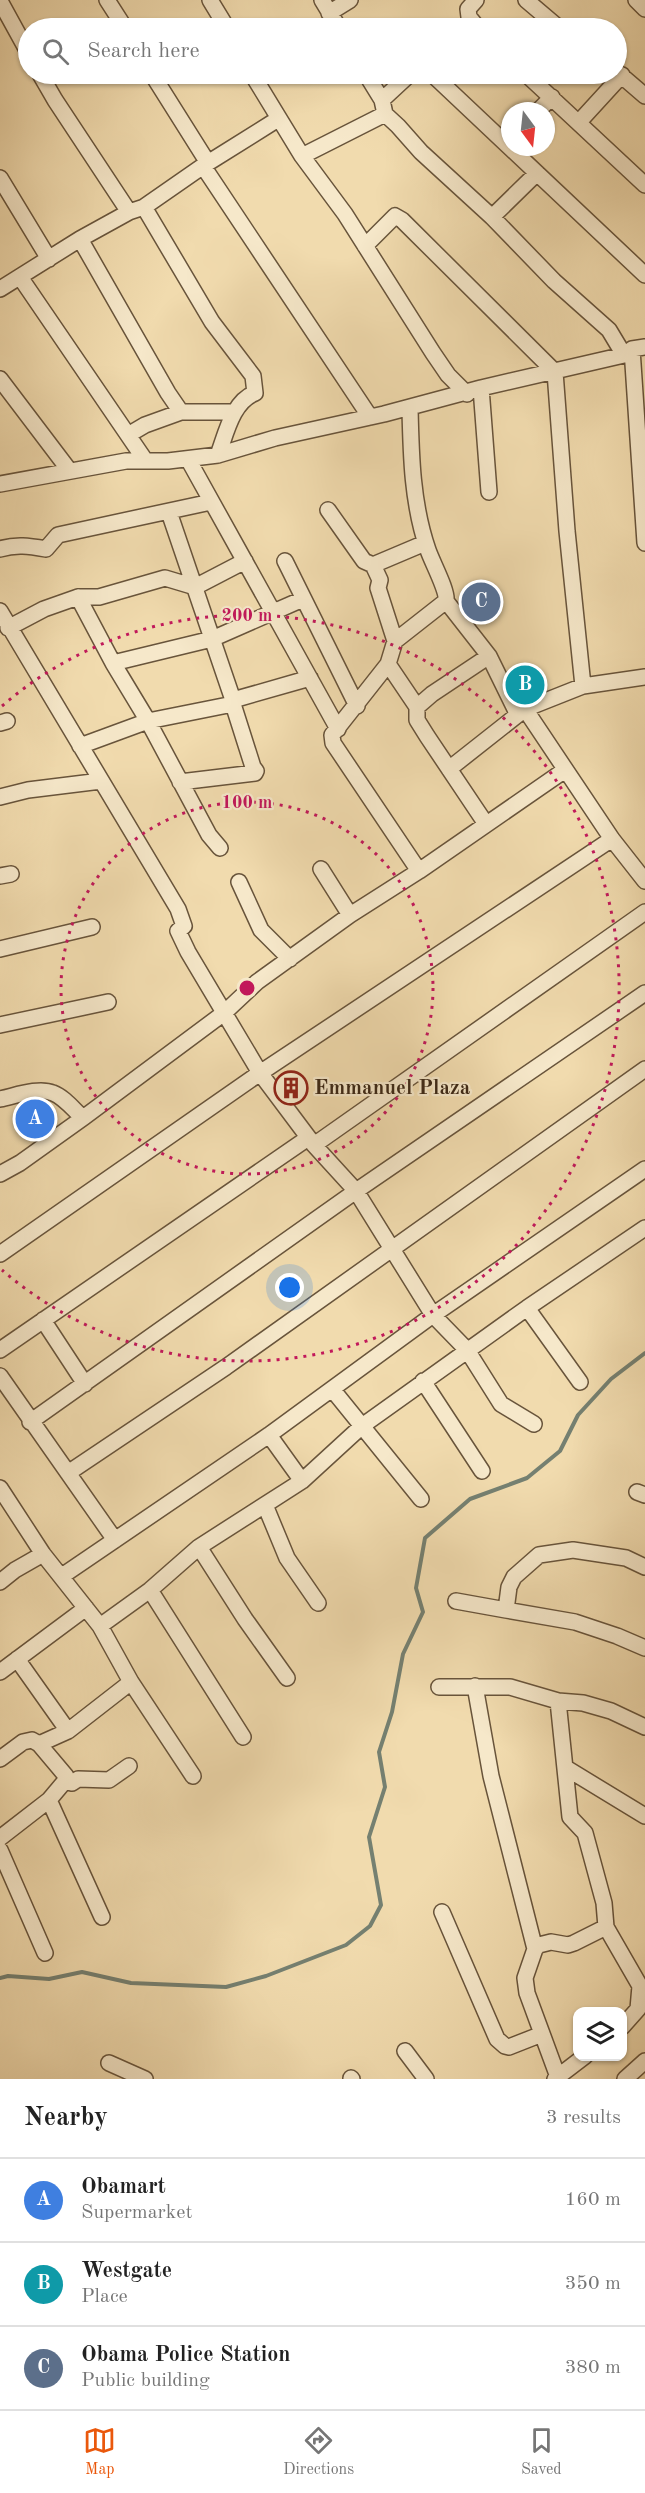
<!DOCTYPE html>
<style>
body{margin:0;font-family:"Old Standard TT",serif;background:#f2f2f2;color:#222}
.controls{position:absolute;right:18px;bottom:18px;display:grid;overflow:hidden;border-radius:12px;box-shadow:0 2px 4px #0004}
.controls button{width:54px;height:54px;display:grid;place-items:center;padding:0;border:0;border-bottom:2px solid #e0e0e0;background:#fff;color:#222;font:30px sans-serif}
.compass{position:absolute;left:501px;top:102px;width:54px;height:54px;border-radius:50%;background:#fff;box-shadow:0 2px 4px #0004;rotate:165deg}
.you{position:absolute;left:290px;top:1288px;width:21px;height:21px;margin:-15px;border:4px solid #fff;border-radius:50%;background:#1a73e8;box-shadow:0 0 0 9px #1a73e833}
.badge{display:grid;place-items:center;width:39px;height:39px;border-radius:50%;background:#ea580c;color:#fff;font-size:20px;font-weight:700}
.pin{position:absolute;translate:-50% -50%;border:3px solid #fff;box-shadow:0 2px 6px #0006}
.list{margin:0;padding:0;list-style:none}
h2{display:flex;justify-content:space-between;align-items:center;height:78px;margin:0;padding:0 24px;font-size:26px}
h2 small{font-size:20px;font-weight:400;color:#767676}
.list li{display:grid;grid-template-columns:39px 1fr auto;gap:18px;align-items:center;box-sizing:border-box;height:84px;padding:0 24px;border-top:2px solid #e0e0e0}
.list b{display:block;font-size:22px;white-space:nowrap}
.list p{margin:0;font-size:20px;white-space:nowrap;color:#767676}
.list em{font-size:20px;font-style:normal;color:#767676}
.icon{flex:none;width:33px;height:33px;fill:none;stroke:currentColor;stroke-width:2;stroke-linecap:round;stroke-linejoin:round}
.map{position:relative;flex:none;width:645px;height:2079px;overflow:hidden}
.search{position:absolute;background:#fff;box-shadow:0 2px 4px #0004;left:18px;right:18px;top:18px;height:66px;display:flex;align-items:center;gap:15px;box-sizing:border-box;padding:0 21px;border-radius:33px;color:#767676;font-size:22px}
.sheet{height:330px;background:#fff}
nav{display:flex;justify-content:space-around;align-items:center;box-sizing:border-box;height:84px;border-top:2px solid #e0e0e0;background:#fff;font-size:16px;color:#767676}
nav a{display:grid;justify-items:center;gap:3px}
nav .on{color:#ea580c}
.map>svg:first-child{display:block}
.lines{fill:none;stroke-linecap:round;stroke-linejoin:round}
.stream{stroke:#758071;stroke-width:4}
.minor-casing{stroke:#68543b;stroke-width:18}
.minor{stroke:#f6e8ca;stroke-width:15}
.ring{fill:none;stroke:#c2185b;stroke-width:3;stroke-dasharray:3 6}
.labels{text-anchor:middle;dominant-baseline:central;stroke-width:4.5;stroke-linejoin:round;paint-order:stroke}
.poi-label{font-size:21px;font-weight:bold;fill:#3b2715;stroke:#f6e8ca;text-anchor:start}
.centre{fill:#c2185b;stroke:#f6e8ca;stroke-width:3}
.ring-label{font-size:18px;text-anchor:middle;font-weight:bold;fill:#c2185b;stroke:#f6e8ca;stroke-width:4.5;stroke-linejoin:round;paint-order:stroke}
</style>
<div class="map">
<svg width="645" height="2079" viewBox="0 0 645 2079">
<rect width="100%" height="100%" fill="#f1dbae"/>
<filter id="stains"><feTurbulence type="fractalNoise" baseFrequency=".00333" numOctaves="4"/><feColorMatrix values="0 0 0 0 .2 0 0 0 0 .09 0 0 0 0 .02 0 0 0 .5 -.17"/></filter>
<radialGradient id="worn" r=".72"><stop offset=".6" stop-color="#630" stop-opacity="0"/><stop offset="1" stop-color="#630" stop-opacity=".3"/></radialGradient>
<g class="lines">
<!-- stream -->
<path class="stream" d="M 0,1978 L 8,1976 L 49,1979 L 82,1972 L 131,1983 L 226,1987 L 266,1976 L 346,1945 L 370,1926 L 381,1905 L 369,1837 L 385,1787 L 379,1752 L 392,1712 L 403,1654 L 423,1612 L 416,1588 L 425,1538 L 470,1499 L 527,1478 L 560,1451 L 578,1415 L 611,1379 L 645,1353"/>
<!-- minor casing -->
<g class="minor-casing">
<path id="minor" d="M 107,0 L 125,28
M 210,0 L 227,28
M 322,0 L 339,28
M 476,0 L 468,9 L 469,17 L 478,28
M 526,0 L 559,28
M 636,0 L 645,9
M 0,1 L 28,52
M 329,13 L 350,0
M 616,71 L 645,96
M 40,74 L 55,100 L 129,212
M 152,74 L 208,163
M 252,74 L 302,156 L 345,214 L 433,353 L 448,375 L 467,394
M 366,74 L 382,100 L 385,114 L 398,126 L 421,152 L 492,217 L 554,281 L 609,330 L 624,355
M 432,74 L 645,275
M 526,74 L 645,185
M 382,100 L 410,74
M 538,111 L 552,97
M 579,122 L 622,75
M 302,156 L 385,114
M 203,166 L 370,417
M 0,178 L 49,259
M 144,207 L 212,322 L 253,376 L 255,393 C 232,402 226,434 218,455
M 492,217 L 537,173
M 80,239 L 168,393 L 181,412 L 234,412
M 365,246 L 395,216 L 402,220 L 555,372 L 567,531 L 583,686
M 20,277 L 145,460
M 0,289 L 80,239 L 129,212 L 144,207 L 203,166 L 278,119
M 632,349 L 645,543
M 0,379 L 69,470
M 481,388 L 489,492
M 410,408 C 411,455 412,504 428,550 C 432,562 448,591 446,601 L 489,656 L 515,709 L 525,709 L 612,839 L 645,881
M 128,435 L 145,425 L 181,412
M 188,459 L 338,729
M 0,484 L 126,461 L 168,461 L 218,455 L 275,438 L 384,414 L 481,388 L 624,355 L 632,349 L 645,347
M 328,510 L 364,561 L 373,565
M 169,512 L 233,700
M 0,549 C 16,544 29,546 46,549 L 58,535 L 211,502
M 285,561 L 357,706
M 78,597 L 113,663 L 148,721 L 209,835 L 220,848
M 0,611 L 178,909 L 184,926 L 178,931 L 188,952 L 260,1073 L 314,1145 L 356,1191 L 433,1315 L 467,1350 L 501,1404 L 534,1424
M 8,628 L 44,609 L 78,597 L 99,597 L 165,578 L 195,587 L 245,561
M 395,641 L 378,588 L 380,580 L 373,565 L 425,543
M 113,663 L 212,639 L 303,599
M 388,664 L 417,707
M 0,723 L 7,721
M 80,746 L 148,721 L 233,704 L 233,700 L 310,678
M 449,769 L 525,709 L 583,686 L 645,677
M 180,782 L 255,773 L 256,771 L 253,767 L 233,704
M 0,797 L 28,790 L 101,781
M 486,824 L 427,736 L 417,720 L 417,707 L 432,694 L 489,656
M 321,869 L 350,915
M 419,871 L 333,743 L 332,735 L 388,664 L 395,641 L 446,601
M 0,876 L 11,874
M 239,882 L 261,930 L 290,959
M 0,949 L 92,927
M 0,1025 L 108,1002
M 0,1099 C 15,1096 38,1087 53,1093 C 64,1097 74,1110 83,1118
M 314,1145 L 645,912
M 0,1174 L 20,1163 L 83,1118 L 224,1013 L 257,982 L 350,915 L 419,871 L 565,770
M 0,1254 L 260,1073 L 612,839
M 527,1308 L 580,1382
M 43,1320 L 85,1384
M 0,1350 L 308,1138
M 0,1376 L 115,1540
M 423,1381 L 482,1471
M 332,1389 L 421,1499
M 30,1422 L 356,1191 L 645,993
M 269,1435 L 302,1481
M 68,1473 L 226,1367 L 645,1069
M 0,1488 L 43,1554 L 100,1626 L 131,1682 L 193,1776
M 637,1492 L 645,1495
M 265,1505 L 287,1558 L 318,1603
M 199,1547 L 245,1619 L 287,1678
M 62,1576 L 269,1435 L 433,1315 L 645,1169
M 0,1582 L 15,1570 L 43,1554
M 150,1590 L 243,1737
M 456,1601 L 506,1610 L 509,1587 L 514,1577 L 539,1555 L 573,1550 L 626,1558 L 645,1567
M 506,1610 L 575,1622 L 617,1636 L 645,1648
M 100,1626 L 150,1590 L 199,1547 L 302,1481 L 362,1426 L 527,1308 L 645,1228
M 17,1659 L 68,1731
M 0,1672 L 86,1608
M 475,1686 L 491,1776 L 535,1949
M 439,1687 L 510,1687 L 558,1701 L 583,1703 L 611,1711 L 645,1727
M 558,1701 L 570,1817 L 585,1833 L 604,1903 L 606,1927 L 640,1986 L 638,2009 L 622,2027
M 0,1759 L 23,1742 L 32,1740 L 39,1744
M 566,1768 L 645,1816
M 65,1781 L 66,1776 L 39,1744 L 68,1731 L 131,1682
M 65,1781 L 72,1783 L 78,1779 L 109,1780 L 129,1766
M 49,1800 L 102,1917
M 0,1838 L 49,1800 L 65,1781
M 0,1850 L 45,1953
M 442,1912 L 497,2039 L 505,2046 L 509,2047 L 542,2034
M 405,2051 L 426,2079
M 109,2063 L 145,2079
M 558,2077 L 527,1993 L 525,1978 L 535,1949 L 539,1945 L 551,1942 L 568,1945 L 574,1943 L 606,1927
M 351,2078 L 352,2079
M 555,2079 L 585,2056
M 625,2079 L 645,2061"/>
</g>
<!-- minor -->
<use href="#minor" class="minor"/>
</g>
<!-- distance rings -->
<g class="ring">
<circle cx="247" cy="988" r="186"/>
<path d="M2 706A373 373 0 1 1 2 1270"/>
</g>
<!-- icons -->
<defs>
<g id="building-ring" transform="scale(1.725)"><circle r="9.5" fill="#f6e8ca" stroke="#8f2418" stroke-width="1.5"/><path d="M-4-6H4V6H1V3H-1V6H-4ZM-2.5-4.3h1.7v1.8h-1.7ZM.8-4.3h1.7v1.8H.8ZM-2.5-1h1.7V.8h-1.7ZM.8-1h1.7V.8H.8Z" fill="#8f2418"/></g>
</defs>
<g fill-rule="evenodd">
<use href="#building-ring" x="291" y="1088"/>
</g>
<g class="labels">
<!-- poi labels -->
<g class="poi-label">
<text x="314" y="1088">Emmanuel Plaza</text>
</g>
</g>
<circle cx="247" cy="988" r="9" class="centre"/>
<g class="ring-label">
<text x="247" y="621">200 m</text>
<text x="247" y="808">100 m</text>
</g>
<rect width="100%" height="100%" filter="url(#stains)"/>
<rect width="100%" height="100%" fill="url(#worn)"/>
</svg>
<div class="controls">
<button><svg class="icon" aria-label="layers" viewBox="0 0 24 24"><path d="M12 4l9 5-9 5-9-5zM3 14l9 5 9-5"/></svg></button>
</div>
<svg class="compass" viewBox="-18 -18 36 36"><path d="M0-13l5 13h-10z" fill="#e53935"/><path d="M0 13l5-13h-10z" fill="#767676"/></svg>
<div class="you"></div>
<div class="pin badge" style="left:35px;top:1119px;background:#3f7fe0">A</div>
<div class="pin badge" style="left:525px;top:685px;background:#0f9aa8">B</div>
<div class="pin badge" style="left:481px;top:602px;background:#5c6f8a">C</div>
<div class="search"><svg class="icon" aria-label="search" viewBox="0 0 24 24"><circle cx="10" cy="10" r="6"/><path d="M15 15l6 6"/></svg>Search here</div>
</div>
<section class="sheet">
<h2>Nearby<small>3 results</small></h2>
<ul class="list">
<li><span class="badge" style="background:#3f7fe0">A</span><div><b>Obamart</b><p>Supermarket</p></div><em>160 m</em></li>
<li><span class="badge" style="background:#0f9aa8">B</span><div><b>Westgate</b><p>Place</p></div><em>350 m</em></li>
<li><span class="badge" style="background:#5c6f8a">C</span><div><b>Obama Police Station</b><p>Public building</p></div><em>380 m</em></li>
</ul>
</section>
<nav>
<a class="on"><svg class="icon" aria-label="map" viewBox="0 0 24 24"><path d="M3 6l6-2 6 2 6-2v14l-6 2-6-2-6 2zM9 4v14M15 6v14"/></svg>Map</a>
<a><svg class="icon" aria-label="directions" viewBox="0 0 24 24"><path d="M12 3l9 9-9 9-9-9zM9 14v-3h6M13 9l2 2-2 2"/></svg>Directions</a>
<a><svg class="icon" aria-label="saved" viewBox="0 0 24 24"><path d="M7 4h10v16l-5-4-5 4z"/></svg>Saved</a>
</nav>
